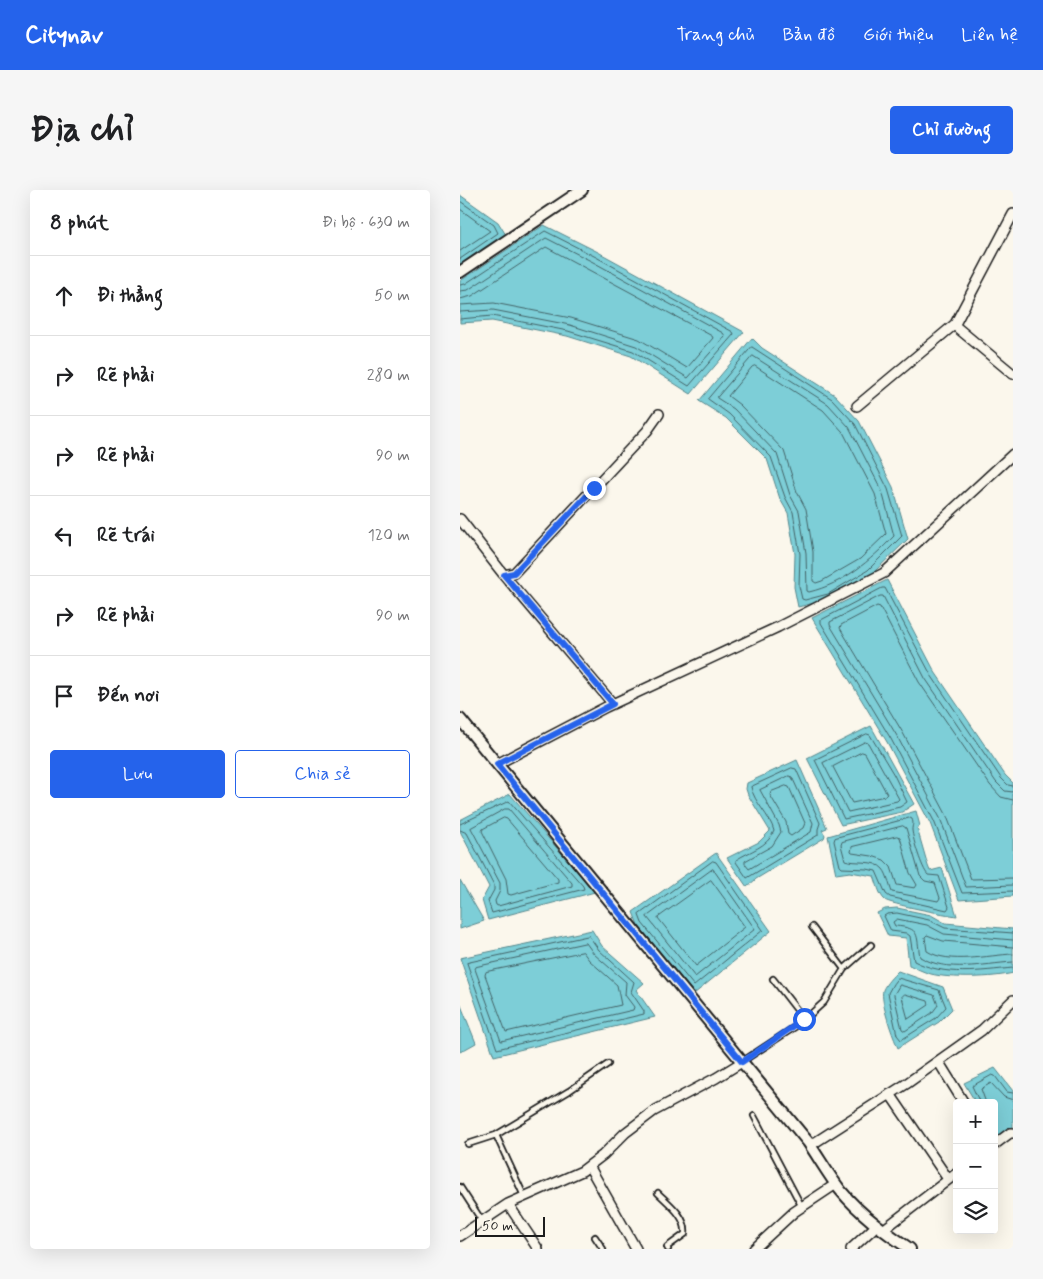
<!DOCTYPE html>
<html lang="vi">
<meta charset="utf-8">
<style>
body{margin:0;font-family:Mynerve,sans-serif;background:#f6f6f6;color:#202124}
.controls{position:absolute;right:15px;bottom:15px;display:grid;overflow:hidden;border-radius:5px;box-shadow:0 5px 20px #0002}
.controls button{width:45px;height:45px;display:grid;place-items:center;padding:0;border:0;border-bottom:1px solid #e0e0e0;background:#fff;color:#202124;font:25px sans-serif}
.scale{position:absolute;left:15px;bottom:12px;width:70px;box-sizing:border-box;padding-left:5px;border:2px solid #1c1c1c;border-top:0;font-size:14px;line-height:18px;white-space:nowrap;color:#1c1c1c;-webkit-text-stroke:4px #fbf7ec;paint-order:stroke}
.stop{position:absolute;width:15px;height:15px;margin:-11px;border:4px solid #2563eb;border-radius:50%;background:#fff}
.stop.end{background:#2563eb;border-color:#fff;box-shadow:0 1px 5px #0008}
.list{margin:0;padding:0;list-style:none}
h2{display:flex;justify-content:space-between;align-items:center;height:65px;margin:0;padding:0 20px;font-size:21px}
h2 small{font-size:16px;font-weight:400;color:#757577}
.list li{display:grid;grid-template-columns:32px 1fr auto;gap:15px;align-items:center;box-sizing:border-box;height:80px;padding:0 20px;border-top:1px solid #e0e0e0}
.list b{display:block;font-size:19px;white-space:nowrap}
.list em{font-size:16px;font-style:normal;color:#757577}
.actions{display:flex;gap:10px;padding:15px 20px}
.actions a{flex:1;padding:11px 0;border:1px solid #2563eb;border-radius:5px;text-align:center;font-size:18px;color:#2563eb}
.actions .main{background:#2563eb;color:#fff}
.icon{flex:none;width:28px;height:28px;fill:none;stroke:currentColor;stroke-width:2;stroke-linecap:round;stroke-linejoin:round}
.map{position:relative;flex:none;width:553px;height:1059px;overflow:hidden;border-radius:5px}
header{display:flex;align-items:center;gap:30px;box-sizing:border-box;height:70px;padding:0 25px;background:#2563eb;color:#fff}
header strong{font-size:24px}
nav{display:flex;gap:28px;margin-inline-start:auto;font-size:18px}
.intro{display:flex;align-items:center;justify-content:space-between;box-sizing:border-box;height:120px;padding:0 30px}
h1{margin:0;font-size:35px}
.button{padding:12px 22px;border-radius:5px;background:#2563eb;color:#fff;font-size:18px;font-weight:700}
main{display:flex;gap:30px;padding:0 30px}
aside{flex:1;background:#fff;border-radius:5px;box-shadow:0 5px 20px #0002}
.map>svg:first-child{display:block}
.water{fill:#7dced7;stroke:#56878c}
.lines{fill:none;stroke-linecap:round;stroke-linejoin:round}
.shore{stroke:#436367;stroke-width:1}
.service-casing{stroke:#1c1c1c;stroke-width:8}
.minor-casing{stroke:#1c1c1c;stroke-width:12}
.tertiary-casing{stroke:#1c1c1c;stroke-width:14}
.service{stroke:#fbf7ec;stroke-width:4.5}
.minor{stroke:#fbf7ec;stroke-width:9}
.tertiary{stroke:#fbf7ec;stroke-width:10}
.route{stroke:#2563eb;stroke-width:6}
</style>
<header>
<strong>Citynav</strong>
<nav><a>Trang chủ</a><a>Bản đồ</a><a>Giới thiệu</a><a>Liên hệ</a></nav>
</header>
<div class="intro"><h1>Địa chỉ</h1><a class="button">Chỉ đường</a></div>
<main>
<aside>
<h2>8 phút<small>Đi bộ · 630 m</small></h2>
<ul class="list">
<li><svg class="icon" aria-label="ahead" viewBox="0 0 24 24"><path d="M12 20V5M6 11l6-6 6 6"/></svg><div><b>Đi thẳng</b></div><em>50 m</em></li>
<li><svg class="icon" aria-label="right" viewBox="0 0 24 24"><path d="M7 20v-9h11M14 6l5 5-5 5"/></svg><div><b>Rẽ phải</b></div><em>280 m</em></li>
<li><svg class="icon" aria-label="right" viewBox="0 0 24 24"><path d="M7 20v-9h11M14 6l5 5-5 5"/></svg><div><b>Rẽ phải</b></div><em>90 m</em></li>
<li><svg class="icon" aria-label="left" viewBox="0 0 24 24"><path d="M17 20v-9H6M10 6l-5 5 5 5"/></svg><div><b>Rẽ trái</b></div><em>120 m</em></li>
<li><svg class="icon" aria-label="right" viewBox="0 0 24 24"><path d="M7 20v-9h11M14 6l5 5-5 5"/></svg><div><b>Rẽ phải</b></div><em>90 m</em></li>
<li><svg class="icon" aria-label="arrive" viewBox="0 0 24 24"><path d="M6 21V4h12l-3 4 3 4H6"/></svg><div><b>Đến nơi</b></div></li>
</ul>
<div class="actions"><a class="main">Lưu</a><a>Chia sẻ</a></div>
</aside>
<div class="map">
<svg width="553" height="1059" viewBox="0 0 553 1059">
<rect width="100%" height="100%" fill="#fbf7ec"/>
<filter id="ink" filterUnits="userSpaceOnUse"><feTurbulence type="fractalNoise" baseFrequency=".02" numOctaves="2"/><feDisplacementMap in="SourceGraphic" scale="10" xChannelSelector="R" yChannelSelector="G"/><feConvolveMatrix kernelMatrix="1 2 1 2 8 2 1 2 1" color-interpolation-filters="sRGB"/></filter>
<g filter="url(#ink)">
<!-- water -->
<path class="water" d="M 0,5 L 38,32 L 46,45 L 0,75 Z
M 84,35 L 138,62 L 284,142 L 231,204 L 171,166 L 107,146 L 32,131 L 0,133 L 0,91 Z
M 292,148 L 302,158 L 375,205 L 399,231 L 433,297 L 448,349 L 412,384 L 370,409 L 338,417 L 334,397 L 335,364 L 328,323 L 320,309 L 307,269 L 266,228 L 239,211 Z
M 427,390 L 475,482 L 545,585 L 553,593 L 553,706 L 499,710 L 470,633 L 427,552 L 352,428 Z
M 411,536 L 454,614 L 442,622 L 381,635 L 347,568 Z
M 337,570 L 367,638 L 362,640 L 365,645 L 364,648 L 296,689 L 287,697 L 267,668 L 299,652 L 310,641 L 288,605 L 286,599 L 287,593 Z
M 50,604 L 135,702 L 28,730 L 22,710 L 29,697 L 0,641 L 0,630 Z
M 456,621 L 460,636 L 457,638 L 468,676 L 470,681 L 482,678 L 497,726 C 488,725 429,714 425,710 C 419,705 417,693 414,686 L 390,682 L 376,684 L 368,646 Z
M 256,663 L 311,741 L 234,804 L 178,735 L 173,722 Z
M 0,690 L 24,731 L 0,739 Z
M 437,718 L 471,725 L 485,733 L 553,739 L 553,783 C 534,788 490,789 471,784 C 463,782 456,778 449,775 L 446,748 L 428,746 L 417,723 L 425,719 Z
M 132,740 L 142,756 L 184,793 L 176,800 L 195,827 L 34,866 L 0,768 Z
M 438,781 L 483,797 L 492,819 L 479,832 L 438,858 C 433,847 420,812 423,800 C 426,793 432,787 438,781 Z
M 0,813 L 16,853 L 0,862 Z
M 535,878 L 553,901 L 553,937 L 534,950 L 534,913 L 516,913 L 504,893 Z"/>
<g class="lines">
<!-- shore -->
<path class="shore" d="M 0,11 L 34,35 L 38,43 L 0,69
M 0,19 L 30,41 L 0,61
M 0,95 L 5,94 L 85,41 L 136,67 L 273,142 L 274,144 L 229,196 L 173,161 L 108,141 L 32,126 L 0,129
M 0,101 L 8,100 L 86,48 L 133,72 L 263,143 L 265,146 L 228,188 L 176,156 L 110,135 L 33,120 L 0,122
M 0,109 L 12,106 L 86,57 L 252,146 L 253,148 L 227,178 L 179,149 L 111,128 L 34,113 L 0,115
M 292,157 L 372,209 L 395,234 L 428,299 L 442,346 L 408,380 L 368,404 L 345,410 L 342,409 L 339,396 L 340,364 L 333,322 L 325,307 L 311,267 L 269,224 L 248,209 Z
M 293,166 L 368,214 L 389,237 L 422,301 L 434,346 C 410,371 383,394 349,402 L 347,401 L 346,363 L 339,321 L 330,305 L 317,264 L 274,219 L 257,208 Z
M 295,176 L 363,220 L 383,242 L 415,304 L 426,344 L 400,369 L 362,391 L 356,393 L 353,391 L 353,362 L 346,319 L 337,302 L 324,261 L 280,215 L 268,206 L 292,177 Z
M 407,544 L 410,545 L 434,585 L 447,612 L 440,617 L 384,629 L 355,570 Z
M 405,552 L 408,553 L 439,609 L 437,611 L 388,622 L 363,573 Z
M 402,562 L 405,563 L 427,604 L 425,606 L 392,613 L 373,577 Z
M 332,578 L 336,579 L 360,633 L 358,639 L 358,645 L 287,688 L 276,672 L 276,670 C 289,661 308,657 314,641 C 310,625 294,613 291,597 Z
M 329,586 L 332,587 L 353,633 L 351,642 L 289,679 L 285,674 L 285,671 L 312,656 L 321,642 L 319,635 L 300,600 Z
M 326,596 L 329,597 L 345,633 L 343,638 L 331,646 L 328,644 L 326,632 L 310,605 L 311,602 Z
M 553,596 L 548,595 L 541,588 L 471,485 L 425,398 L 422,398 L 361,430 L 361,433 L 431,549 L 474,631 L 502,703 L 553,701
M 553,602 L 545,601 L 536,592 L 465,488 L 423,406 L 420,406 L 370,432 L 370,435 L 437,546 L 480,628 L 506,697 L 553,695
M 553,610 L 541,607 L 530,595 L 459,492 L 420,417 L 417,416 L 381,435 L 380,438 L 443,543 L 486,624 L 511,689 L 553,688
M 45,619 L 49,619 L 112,693 L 112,696 L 38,716 L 36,715 L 35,711 L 40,701 L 40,693 L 11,638 Z
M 44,628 L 47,629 L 98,689 L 98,692 L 51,705 L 48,704 L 46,689 L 22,641 L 23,639 Z
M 450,628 L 452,629 C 454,634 452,635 452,640 C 453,650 462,679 468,685 L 479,686 L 489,717 L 487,720 L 430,707 L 426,704 L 416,681 L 407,679 L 382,678 L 380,676 L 374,651 L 375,648 Z
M 0,634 L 49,611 L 123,696 L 124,699 L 32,723 L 28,711 L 34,700 L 34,695 L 7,643 L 0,640
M 443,636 L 446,638 L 460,686 L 465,691 L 475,693 L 480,708 L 478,711 L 432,702 C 429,695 428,685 423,679 C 415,669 395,674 385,670 L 381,655 L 382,652 Z
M 437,646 L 440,647 L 450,683 L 457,695 L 455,698 L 437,695 L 431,677 L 424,670 L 412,666 L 392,663 L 391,662 L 392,657 Z
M 253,671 L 256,672 L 303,740 L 234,796 L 182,733 L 179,725 Z
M 253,679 L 295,739 L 235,787 L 187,727 Z
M 251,690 L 285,737 L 236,776 L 198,728 Z
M 553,743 L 485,738 L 469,730 L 437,723 L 427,724 L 424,726 L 431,741 L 446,743 L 450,746 L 454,771 C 485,787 520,781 553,778
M 129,746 L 139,760 L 174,792 L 171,802 L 184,821 L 184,824 L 37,859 L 7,773 Z
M 553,750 L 484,744 L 467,735 L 437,729 L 433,732 L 435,736 C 461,738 456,744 460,767 C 487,783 523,774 553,772
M 126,753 L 134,764 L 166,792 L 165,805 L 174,817 L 173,820 L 41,851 L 15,779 L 16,777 Z
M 553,757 L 483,751 L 467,745 L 465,747 L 467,761 C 489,775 528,765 553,764
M 123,762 L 129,770 L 157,795 L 161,815 L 46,842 L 25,785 L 26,782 Z
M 438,788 L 479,800 L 486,817 L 476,828 L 441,850 L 437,845 L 428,803 L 433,794 Z
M 440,795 L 474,805 L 478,815 L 472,823 L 445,841 L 442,839 L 434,805 Z
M 445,804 L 468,811 L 469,815 L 448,829 L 442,807 Z
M 520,913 L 512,896 L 532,885 L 535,886 L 547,902 L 553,903
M 526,913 L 521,899 L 531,893 L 544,907 L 553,910"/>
<!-- service casing -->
<g class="service-casing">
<path id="service" d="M 352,737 L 384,779
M 313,789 L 344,829
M 283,871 L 341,833 L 364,812 L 384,779 L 411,755
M 294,926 L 342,1017
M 36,945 L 64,1006
M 8,954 L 36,945 L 109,901 L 148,874
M 0,997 L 22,1031
M 198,1003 C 209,1014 227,1027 225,1044 L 207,1057 L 208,1059
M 135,1047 L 143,1059"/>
</g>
<!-- minor casing -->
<g class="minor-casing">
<path id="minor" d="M 494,135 L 553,184
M 397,216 L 495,134 L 553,24
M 0,329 L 44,385 L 54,383 L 187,241 L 199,224
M 44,385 L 153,514
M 37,574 L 146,517 L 318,437 L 424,383 L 553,264
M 478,871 L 504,913
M 430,904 L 488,989
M 351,955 L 446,894 L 522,840 L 553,810
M 534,955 L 550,943 L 553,943
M 129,976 L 176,1059
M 48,1014 L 78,1059
M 423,1040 L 497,983
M 0,1046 L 48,1014 L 122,981 L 143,965 L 165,943 L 194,921 L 256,888 L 282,872
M 294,1059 L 334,1022 L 376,994
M 391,1059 L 417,1035"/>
</g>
<!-- tertiary casing -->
<g class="tertiary-casing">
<path id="tertiary" d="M 0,82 L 122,0
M 0,529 L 348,952 C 359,968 369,986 381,1001 C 400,1024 425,1042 450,1059"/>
</g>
<!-- service -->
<use href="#service" class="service"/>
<!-- minor -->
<use href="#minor" class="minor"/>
<!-- tertiary -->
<use href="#tertiary" class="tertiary"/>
</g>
</g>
<g class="lines" filter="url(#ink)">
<!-- route -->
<path class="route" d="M 134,298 L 54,383 L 44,385 L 153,514 L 37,574 L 282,872 L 344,829"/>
</g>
</svg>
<div class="controls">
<button>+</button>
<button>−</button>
<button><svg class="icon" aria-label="layers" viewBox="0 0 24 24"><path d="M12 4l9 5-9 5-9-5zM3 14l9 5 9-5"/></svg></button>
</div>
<div class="scale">50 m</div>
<div class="stop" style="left:344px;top:829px"></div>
<div class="stop end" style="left:134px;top:298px"></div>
</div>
</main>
